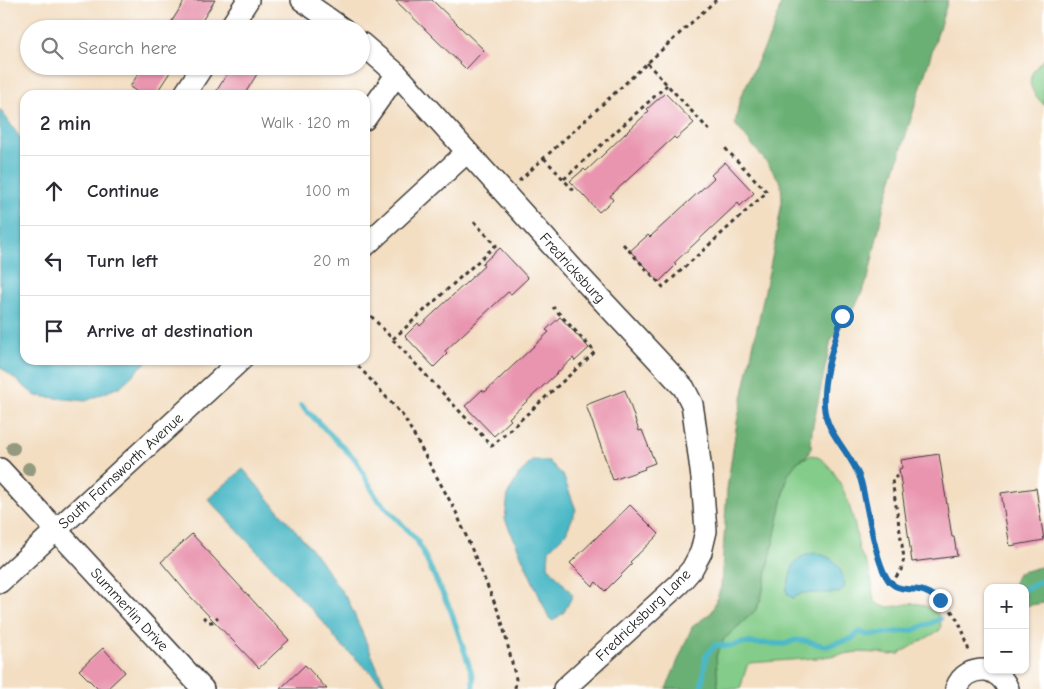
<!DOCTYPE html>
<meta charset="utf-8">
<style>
body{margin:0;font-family:"Comic Neue",sans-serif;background:#f7f7f7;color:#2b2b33}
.controls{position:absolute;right:15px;bottom:15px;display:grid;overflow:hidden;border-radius:10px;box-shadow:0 1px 4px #0004}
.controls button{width:45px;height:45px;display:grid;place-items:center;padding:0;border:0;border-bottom:1px solid #e1e1e2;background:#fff;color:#2b2b33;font:25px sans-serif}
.stop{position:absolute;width:15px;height:15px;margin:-11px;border:4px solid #1f6fb2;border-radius:50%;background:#fff}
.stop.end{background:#1f6fb2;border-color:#fff;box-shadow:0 1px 5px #0008}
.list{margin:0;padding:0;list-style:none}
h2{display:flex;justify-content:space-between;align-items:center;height:65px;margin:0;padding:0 20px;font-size:21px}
h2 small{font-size:16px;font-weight:400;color:#7c7c81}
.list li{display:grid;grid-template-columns:32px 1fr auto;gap:15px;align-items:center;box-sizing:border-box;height:70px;padding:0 20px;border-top:1px solid #e1e1e2}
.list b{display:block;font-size:19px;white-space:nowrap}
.list em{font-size:16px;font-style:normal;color:#7c7c81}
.icon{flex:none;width:28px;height:28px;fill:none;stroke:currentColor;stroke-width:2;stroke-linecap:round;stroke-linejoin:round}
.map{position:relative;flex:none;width:1044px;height:689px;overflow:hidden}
.search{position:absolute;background:#fff;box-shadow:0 1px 4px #0004;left:20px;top:20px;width:350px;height:55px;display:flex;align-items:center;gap:12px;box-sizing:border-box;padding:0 18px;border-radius:28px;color:#7c7c81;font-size:19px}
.panel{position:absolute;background:#fff;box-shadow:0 1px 4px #0004;left:20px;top:90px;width:350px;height:275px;border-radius:15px}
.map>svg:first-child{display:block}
.green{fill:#83cc89;stroke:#507452}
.forest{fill:#6ab075;stroke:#436648}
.water{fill:#4bb8c6;stroke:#346a71}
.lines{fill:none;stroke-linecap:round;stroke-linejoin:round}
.stream{stroke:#4bb8c6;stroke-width:5.5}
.building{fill:#e995af}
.minor-casing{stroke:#3c3935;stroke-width:24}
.path{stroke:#3c3935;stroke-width:3;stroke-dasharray:4 4;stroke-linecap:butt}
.minor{stroke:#fff;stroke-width:21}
.tree{fill:#939a7f}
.route{stroke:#1f6fb2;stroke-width:6}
.labels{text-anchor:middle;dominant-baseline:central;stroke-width:4;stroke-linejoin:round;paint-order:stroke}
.street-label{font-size:15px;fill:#1c1c1c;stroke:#fff}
</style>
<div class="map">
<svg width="1044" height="689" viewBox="0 0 1044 689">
<rect width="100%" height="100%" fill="#fff"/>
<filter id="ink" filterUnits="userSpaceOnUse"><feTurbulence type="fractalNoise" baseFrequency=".02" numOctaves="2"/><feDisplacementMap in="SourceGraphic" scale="10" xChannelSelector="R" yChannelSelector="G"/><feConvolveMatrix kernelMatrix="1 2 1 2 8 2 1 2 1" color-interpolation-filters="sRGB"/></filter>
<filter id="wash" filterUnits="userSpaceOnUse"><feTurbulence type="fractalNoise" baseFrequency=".0096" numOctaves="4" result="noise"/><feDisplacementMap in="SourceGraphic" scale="20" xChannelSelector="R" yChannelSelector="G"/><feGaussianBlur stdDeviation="1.12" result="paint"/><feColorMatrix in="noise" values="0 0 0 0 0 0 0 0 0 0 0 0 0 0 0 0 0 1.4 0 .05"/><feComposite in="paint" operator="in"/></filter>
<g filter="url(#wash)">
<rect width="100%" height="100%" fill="#f3dec2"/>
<!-- green -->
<path class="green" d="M 1043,60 L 1044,60 L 1044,105 C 1028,88 1024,78 1043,60 Z
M 812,455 C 836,460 850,505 855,526 C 857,533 857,541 859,549 C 861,556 867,563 869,570 C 872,579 872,591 874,601 C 887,614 904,601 919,604 C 925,605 932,610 937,612 L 941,625 L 940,630 L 899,654 L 889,655 L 879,653 L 857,652 L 817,658 L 750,663 L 747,666 L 740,689 L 718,689 L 716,656 L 724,639 L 755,611 L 761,599 L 788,474 L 798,461 Z"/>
<!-- forest -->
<path class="forest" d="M 782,0 L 948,0 L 884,205 L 868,279 L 856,305 L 831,340 L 812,430 L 811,448 L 807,456 L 798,461 L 788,474 L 761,599 L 755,611 L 724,639 L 716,656 L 718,689 L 666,689 L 692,627 L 712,612 L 721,587 L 727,489 L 737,422 L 775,243 L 782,201 L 781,183 L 768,164 L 735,124 L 740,98 L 773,30 Z
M 1044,566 L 1044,603 L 1025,606 L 1025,588 L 1012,588 L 1018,573 Z"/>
<!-- water -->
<path class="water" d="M 0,109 L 25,145 L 25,360 L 146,360 L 145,363 L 121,386 L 86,401 L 36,396 L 0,367 Z
M 533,460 L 549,461 L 563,475 L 576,510 L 566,533 L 549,550 L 548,566 L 573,595 L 564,612 L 553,621 L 549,618 L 505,519 L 508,494 L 519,474 Z
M 243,469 L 318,557 L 349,602 L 385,686 L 339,643 L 324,623 L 208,499 Z
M 815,553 C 836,558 841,565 845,586 L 839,593 L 803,593 L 793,598 L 788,595 L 786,590 C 794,568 788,558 815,553 Z"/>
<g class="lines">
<!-- stream -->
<path class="stream" d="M 301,405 L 356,460 L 376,497 L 417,540 L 451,611 L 473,677 L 473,689
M 1025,589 L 1044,580
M 701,689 L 706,656 L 715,645 L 730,646 L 743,643 L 785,644 L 795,640 L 806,641 L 825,646 L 851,639 L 860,632 L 868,635 L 914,630 L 940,619"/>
</g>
<g id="blocks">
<!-- building -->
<path class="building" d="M 185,0 L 215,0 L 197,29 L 167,29 Z
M 395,0 L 432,0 L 484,50 L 466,69 Z
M 143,66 L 174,66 L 155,95 L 142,95 L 130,87 Z
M 232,66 L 262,66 L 244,95 L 214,95 Z
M 665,93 L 694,123 L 676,139 L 674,137 L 610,196 L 613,200 L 599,212 L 570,181 L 584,169 L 586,171 L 649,111 L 647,109 Z
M 725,162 L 754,193 L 740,206 L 738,203 L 674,263 L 676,265 L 659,282 L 630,251 L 648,235 L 650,237 L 714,178 L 711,175 Z
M 500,248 L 528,278 L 511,294 L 508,292 L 445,351 L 447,354 L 434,367 L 405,336 L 418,323 L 420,326 L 484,266 L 482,264 Z
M 560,317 L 589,348 L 575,361 L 573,358 L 509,418 L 511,420 L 494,436 L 465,406 L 482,390 L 485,392 L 549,332 L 546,330 Z
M 625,390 L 639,431 L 642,430 L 655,463 L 644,467 L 645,469 L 613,480 L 586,405 Z
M 939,454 L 952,537 L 954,537 L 957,556 L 912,562 L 899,469 L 902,468 L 901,460 Z
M 1036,488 L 1044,540 L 1010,546 L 1001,493 Z
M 630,505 L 659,534 L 630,562 L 632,564 L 605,591 L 596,582 L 593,586 L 570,563 Z
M 192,534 L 289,640 L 259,668 L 187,593 L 161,562 Z
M 103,648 L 125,672 L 107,689 L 98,689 L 79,670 Z
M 305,665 L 327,689 L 280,689 Z"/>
</g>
</g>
<g filter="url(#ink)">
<use href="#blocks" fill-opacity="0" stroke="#3c3935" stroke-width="1"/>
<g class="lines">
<!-- minor casing -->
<g class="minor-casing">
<g id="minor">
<path d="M 302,0 L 343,29"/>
<path d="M 229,29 L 248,0"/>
<path id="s1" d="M 361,43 L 397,74 L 574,270 L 684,388 L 692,404 L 694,417 L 702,478 L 706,531 L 701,552 L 692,569 L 679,584 L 564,689"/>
<path d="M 184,95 L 203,66"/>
<path d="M 365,119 L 397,74"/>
<path d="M 365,246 L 467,152"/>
<path id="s2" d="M 0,469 L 203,689"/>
<path id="s3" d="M 0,582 L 241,360"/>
<path d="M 988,670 C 998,674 1004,679 1008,689"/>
<path d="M 956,689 C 961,674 973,669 988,670"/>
</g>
</g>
<!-- path -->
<path class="path" d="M 647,63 L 710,131
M 544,158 L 574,191
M 564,179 L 667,85
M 519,181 L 716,0
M 623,244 L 663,287 L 767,192 L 724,147
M 371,316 L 492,446 L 595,352 L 553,307
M 842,316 C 834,345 823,375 824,405 C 825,434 852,453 860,480 C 867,500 877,573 891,584 C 899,590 911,589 921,591 C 950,597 963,626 969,652
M 393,339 L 496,245 L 474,222
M 353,360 L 404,417 L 456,512 L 501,618 L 516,679 L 515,689
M 891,584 L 901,570 L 904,558 L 892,480 L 897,476
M 203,617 L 209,622 L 212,622 L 218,617"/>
<!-- minor -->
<use href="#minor" class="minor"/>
</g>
<!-- trees -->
<g class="tree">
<circle cx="13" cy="448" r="7"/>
<circle cx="29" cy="469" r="7"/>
</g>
</g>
<g class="lines" filter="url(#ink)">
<!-- route -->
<path class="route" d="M 842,316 C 834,345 822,376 824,406 C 826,435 853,454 861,481 C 867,503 876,570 891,583 C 898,590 910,589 920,590 C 928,592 934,596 940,600"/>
</g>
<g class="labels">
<!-- street labels -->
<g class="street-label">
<text stroke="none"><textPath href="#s1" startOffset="309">Fredricksburg</textPath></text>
<text stroke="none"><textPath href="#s3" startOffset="164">South Farnsworth Avenue</textPath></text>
<text stroke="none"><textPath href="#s2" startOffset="191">Summerlin Drive</textPath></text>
<text transform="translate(643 615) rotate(-44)">Fredricksburg Lane</text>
</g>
</g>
</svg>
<div class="controls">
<button>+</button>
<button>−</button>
</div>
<div class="stop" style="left:842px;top:316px"></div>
<div class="stop end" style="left:940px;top:600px"></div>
<div class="search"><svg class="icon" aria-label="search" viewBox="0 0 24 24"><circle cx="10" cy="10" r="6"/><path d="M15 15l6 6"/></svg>Search here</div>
<section class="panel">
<h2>2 min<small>Walk · 120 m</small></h2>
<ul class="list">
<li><svg class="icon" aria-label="ahead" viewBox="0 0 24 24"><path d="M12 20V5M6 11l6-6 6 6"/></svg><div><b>Continue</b></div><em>100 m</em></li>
<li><svg class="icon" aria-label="left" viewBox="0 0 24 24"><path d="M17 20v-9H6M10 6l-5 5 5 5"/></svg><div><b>Turn left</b></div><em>20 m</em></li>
<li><svg class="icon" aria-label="arrive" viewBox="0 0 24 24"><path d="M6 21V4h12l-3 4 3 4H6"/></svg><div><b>Arrive at destination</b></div></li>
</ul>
</section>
</div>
